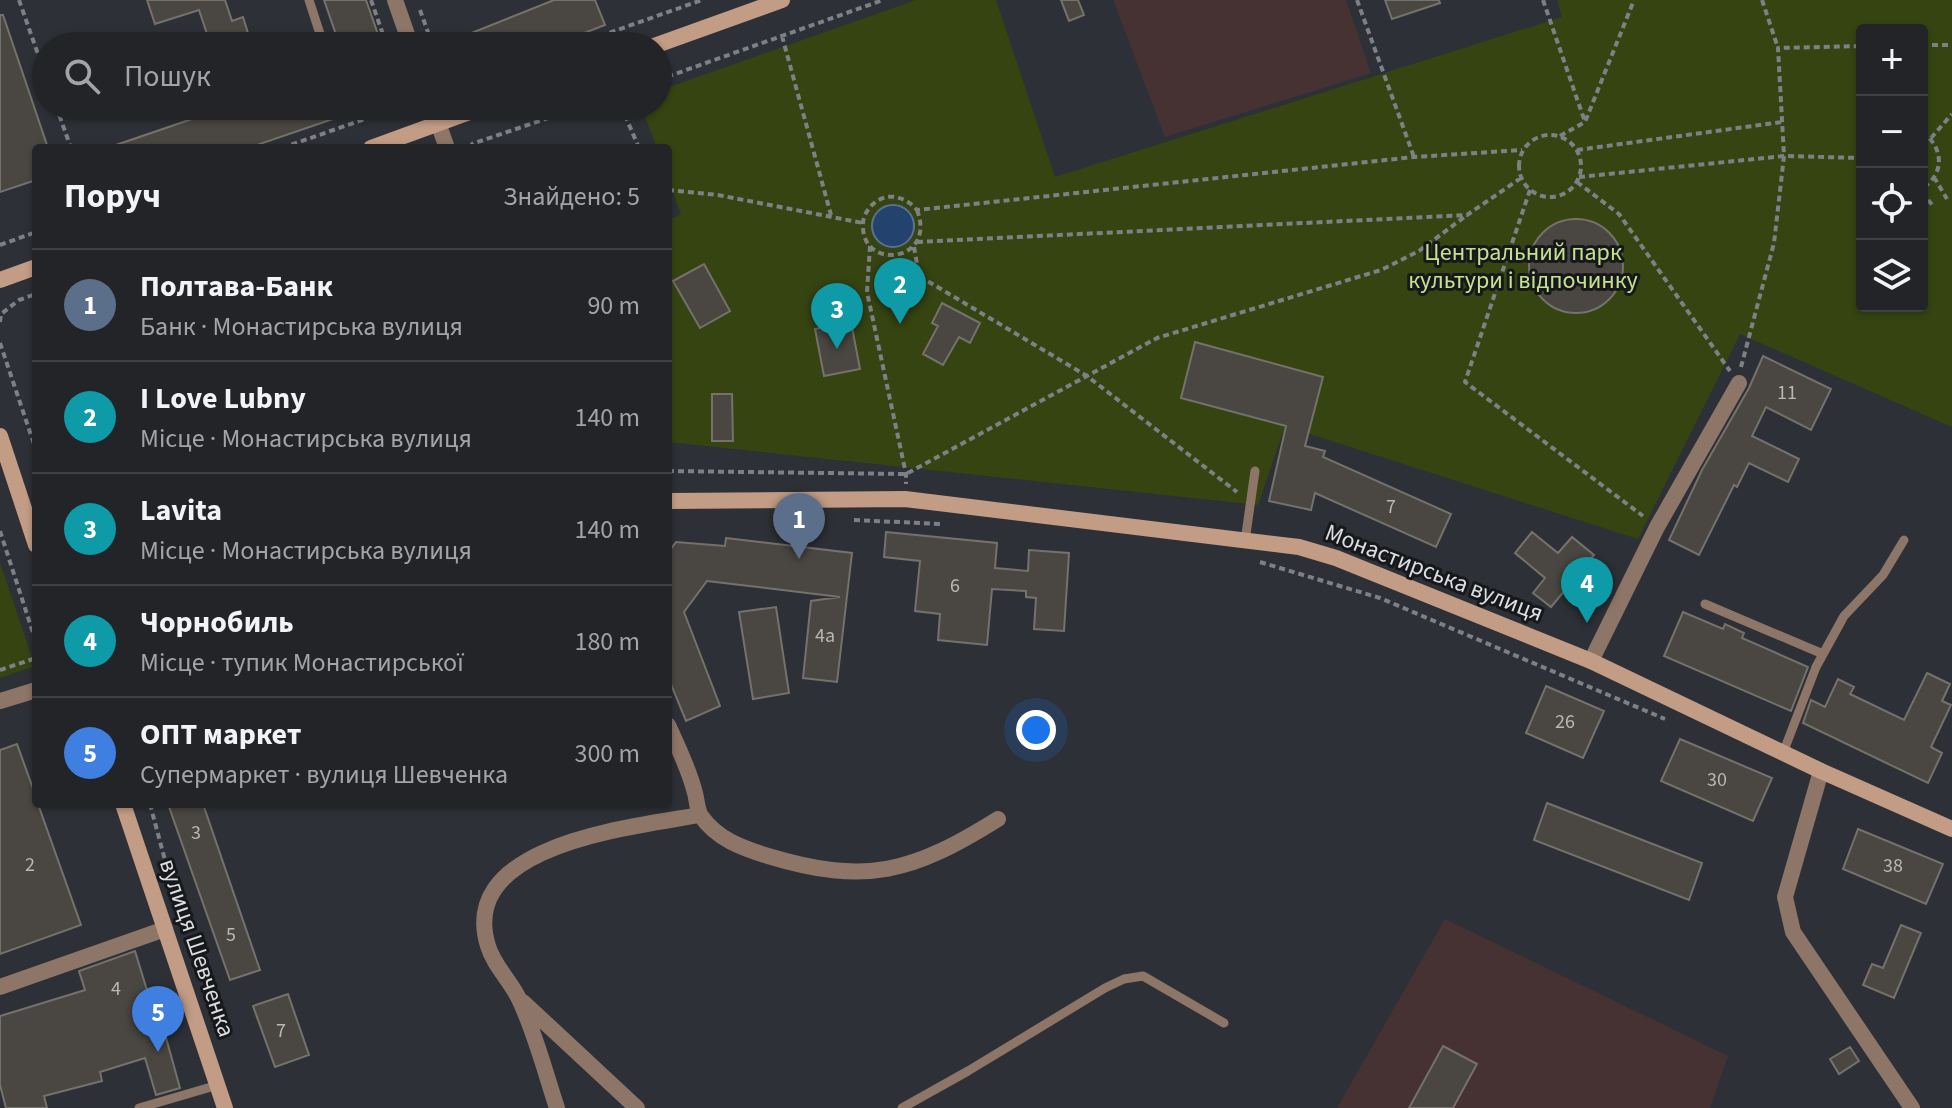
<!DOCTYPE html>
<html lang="uk">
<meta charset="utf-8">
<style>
body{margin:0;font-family:"Source Sans 3",sans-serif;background:#2a2c30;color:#f1f3f6}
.controls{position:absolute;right:24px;top:24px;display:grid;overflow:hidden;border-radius:8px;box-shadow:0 2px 6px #0004}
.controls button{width:72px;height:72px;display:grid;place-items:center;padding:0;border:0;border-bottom:2px solid #3f4145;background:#222428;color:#f1f3f6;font:40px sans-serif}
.you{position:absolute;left:1036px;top:730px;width:28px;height:28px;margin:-20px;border:6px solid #fff;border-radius:50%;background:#1a73e8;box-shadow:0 0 0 12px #1a73e833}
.badge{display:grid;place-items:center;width:52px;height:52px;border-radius:50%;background:#1a73e8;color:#fff;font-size:26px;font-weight:700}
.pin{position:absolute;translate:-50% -66px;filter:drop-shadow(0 2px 4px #0008)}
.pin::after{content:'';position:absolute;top:42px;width:28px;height:24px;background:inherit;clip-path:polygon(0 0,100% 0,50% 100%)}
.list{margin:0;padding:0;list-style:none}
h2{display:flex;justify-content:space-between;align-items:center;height:104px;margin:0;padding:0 32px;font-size:34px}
h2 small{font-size:26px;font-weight:400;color:#a2a4a8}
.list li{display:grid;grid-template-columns:52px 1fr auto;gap:24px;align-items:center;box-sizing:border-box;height:112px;padding:0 32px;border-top:2px solid #3f4145}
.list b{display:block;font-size:30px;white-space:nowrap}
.list p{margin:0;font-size:26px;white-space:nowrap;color:#a2a4a8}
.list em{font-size:26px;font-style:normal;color:#a2a4a8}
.icon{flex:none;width:44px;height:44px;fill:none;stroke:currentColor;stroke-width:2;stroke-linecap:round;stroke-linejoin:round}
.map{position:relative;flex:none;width:1952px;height:1108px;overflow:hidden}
.search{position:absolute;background:#222428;box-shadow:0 2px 6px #0004;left:32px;top:32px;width:640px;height:88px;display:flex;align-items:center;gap:20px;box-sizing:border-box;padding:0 28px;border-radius:44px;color:#a2a4a8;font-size:30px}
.panel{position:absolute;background:#222428;box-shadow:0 2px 6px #0004;left:32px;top:144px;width:640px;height:664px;border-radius:8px}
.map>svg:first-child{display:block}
.education{fill:#463233}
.green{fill:#364412;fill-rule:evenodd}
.water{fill:#23436e;stroke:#5a7290;stroke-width:2}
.building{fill:#4a4641;stroke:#75716b;stroke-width:2}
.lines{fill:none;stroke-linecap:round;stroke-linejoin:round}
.path{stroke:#7d8085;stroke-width:4;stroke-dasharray:6 4;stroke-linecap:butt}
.service{stroke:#8d7567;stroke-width:9}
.minor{stroke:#8d7567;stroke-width:16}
.secondary{stroke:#c29c84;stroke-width:16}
.labels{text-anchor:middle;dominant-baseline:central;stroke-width:6;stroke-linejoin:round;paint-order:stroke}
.number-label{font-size:20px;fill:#b8b8b9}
.park-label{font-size:24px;fill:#c6e18d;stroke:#17181b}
.street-label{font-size:24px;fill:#dcdee1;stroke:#17181b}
</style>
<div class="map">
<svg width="1952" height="1108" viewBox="0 0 1952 1108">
<rect width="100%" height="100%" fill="#2d3036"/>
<!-- education -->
<path class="education" d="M 1113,0 L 1346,0 L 1371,73 L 1165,137 Z
M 1445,919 L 1728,1056 L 1710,1108 L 1337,1108 Z"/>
<!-- green -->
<path class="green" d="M 916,0 L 996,0 L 1055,177 L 1562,17 L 1557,0 L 1952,0 L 1952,427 L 1740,334 L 1638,539 L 1285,426 L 1258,505 L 669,442 L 668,220 L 681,214 L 668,179 L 668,148 L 657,148 L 641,106 L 658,106 L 658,91 ZM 1862,30 L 1922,30 L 1922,306 L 1862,306 Z
M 0,563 L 35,666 L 0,678 Z"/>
<!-- water -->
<path class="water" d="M872 226a21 21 0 1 1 42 0a21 21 0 1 1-42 0Z"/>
<!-- building -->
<path class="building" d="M 147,0 L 225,0 L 232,21 L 243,17 L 252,46 L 211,46 L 199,10 L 155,24 Z
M 324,0 L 366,0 L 382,46 L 340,46 Z
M 554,0 L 595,0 L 605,25 L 551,46 L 439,46 Z
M 1061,0 L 1078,0 L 1084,15 L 1069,21 Z
M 1385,0 L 1439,0 L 1440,3 L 1392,19 Z
M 0,15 L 3,15 L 48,148 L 36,148 L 36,180 L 0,192 Z
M 230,106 L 361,106 L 362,109 L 248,148 L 117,148 L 116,145 Z
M1529 266a47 47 0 1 1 94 0a47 47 0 1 1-94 0Z
M 704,264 L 730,311 L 700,328 L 673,281 Z
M 942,303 L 980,323 L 970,343 L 959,337 L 943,365 L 923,354 L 938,326 L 932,323 Z
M 851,322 L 860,369 L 824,376 L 815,329 Z
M 1195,342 L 1323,377 L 1305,446 L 1325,451 L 1323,457 L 1451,514 L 1436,547 L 1315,493 L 1311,510 L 1269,501 L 1286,426 L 1181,398 Z
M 1763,356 L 1831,389 L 1811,430 L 1766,407 L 1752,436 L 1799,459 L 1788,482 L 1749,463 L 1737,487 L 1734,485 L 1699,555 L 1669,540 L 1702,470 L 1749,388 Z
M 712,394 L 732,394 L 733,441 L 712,441 Z
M 886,532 L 997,543 L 995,568 L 1028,571 L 1029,550 L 1069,553 L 1064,631 L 1034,629 L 1036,598 L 1026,597 L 1026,591 L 992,589 L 987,645 L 938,640 L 940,614 L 915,611 L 920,561 L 884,557 Z
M 1532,532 L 1558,553 L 1572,537 L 1594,555 L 1551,607 L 1533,593 L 1545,578 L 1515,553 Z
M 726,538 L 852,553 L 837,682 L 803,678 L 811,601 L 840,597 L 707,581 L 684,612 L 720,706 L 686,721 L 668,677 L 668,553 L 676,542 L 725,546 Z
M 776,607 L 789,693 L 753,699 L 739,612 Z
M 1683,612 L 1723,629 L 1725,624 L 1744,633 L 1742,638 L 1808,667 L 1791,711 L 1664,656 Z
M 1927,673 L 1950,684 L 1942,701 L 1951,705 L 1931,747 L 1942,753 L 1928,783 L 1803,723 L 1811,700 L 1825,707 L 1838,679 L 1854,687 L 1850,694 L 1904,720 Z
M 1546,686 L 1604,711 L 1583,758 L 1526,733 Z
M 1680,739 L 1772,778 L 1753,821 L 1661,781 Z
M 17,744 L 36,797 L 36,804 L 38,804 L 81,925 L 0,954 L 0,750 Z
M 1547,803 L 1702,863 L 1689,900 L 1534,840 Z
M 168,804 L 203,804 L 260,970 L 230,980 Z
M 1858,829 L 1943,864 L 1926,904 L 1843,869 Z
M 1901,925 L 1921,933 L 1894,998 L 1863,985 L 1872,964 L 1883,968 Z
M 135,951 L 161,1036 L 165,1034 L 180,1088 L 156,1095 L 145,1058 L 100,1072 L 102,1081 L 44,1096 L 47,1108 L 6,1108 L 0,1085 L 0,1016 L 85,990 L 79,971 Z
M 288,994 L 309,1055 L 275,1067 L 253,1006 Z
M 1443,1046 L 1477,1064 L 1453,1108 L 1409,1108 Z
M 1850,1047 L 1859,1061 L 1839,1074 L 1830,1059 Z"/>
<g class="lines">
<!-- path -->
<path class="path" d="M 19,0 L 46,77
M 371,0 L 387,46
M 1357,0 L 1414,157
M 1543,0 L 1585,122
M 1762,0 L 1778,48
M 420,10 L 433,46
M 782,36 L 831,215
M 1922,45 L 1952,45
M 572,46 L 702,0
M 658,80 L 883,0
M 56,106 L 71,148
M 621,106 L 639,148
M 1922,132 C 1943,146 1946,174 1922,188
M1519 166a31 31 0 1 1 62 0a31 31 0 1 1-62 0Z
M 1560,136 L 1585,122 L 1634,0
M 1931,138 L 1952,114
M 282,148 L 402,106
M 474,148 L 472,144 L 583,106
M 1577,150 L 1782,122
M 1579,177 L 1784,156 L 1778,48 L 1862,46
M 1934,177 L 1947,199
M 1577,182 L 1619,214 L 1730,371
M 668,190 L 718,195 L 863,223
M 1530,190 L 1465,382 L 1643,516
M 1922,192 L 1933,206
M 917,210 C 937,261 865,271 863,228 C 862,219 866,211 872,205 C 886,191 905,196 917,210 L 1414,157 L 1522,150
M 917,242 L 1467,215 L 1521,178
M 0,245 L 36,232
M 870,246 L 867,292 L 906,474 L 906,484
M 914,247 L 919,276 L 1087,376 L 1237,492
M 0,322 L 1,314 L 19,300 L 36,294
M 0,343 L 36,450
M 1741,367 L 1774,243 L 1784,156 L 1862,158
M 668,471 L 906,474 L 1157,338 L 1381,270 L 1419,251 L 1467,215
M 854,520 L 941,524
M 0,531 L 36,642
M 1260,562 L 1380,598 L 1665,719
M 0,670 L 36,658
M 150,804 L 170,879"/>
<!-- service -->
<path class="service" d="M 309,0 L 322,40
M 1245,541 L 1255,471
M 1705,604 L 1823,654
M 1783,753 L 1816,667 L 1844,616 L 1883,575 L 1904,540
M 139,1108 L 218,1085
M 902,1108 L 968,1071 L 1105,988 L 1124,979 L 1143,976 L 1224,1023"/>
<!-- minor -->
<path class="minor" d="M 395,0 L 411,46
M 432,106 L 447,148
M 1591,661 L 1657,527 L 1739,383
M 0,701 L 36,690
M 668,725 C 678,747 689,769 695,793 C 697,800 697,810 701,816 C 717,839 742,848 768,856 C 867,886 913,872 998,819
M 1821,771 L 1785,897 L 1793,932 L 1912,1108
M 0,987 L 165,929
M 523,1002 L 637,1108
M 557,1108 C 545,1072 535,1032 519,999 C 510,980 494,966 488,946 C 456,843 636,827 699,815"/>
<!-- secondary -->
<path class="secondary" d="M 654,46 L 782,0
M 371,148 L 486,106
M 0,280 L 36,267
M 0,436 L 36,545
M 668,501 L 905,499 L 1299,547 L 1336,558 L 1591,661 L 1821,771 L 1952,829
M 123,804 L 225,1108"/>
</g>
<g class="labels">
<!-- number labels -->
<g class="number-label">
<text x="1787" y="393">11</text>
<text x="1391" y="507">7</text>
<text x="955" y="586">6</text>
<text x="825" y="636">4а</text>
<text x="1565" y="722">26</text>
<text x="1717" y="780">30</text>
<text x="196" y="833">3</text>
<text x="30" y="865">2</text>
<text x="1893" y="866">38</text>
<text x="231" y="935">5</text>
<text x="116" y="989">4</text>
<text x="281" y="1031">7</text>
</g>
<!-- park labels -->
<g class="park-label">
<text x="1523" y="252">Центральний парк<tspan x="1523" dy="28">культури і відпочинку</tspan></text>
</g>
<!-- street labels -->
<g class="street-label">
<text transform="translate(1434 573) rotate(21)">Монастирська вулиця</text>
<text transform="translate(197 948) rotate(71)">вулиця Шевченка</text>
</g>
</g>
</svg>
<div class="controls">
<button>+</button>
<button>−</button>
<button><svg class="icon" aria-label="locate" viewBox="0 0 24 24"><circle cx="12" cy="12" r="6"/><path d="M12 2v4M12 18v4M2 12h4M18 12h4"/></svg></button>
<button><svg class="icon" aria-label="layers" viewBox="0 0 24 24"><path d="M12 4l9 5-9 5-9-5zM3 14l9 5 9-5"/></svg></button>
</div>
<div class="you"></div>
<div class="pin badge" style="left:799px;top:559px;background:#5c6f8a">1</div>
<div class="pin badge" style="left:900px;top:324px;background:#0f9aa8">2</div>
<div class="pin badge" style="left:837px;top:349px;background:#0f9aa8">3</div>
<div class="pin badge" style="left:1587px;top:623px;background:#0f9aa8">4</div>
<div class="pin badge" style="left:158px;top:1052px;background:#3f7fe0">5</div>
<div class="search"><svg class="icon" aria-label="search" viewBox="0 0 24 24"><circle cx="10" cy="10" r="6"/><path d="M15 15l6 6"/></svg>Пошук</div>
<section class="panel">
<h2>Поруч<small>Знайдено: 5</small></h2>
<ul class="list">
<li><span class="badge" style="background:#5c6f8a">1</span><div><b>Полтава-Банк</b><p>Банк · Монастирська вулиця</p></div><em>90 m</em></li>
<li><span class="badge" style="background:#0f9aa8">2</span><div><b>I Love Lubny</b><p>Місце · Монастирська вулиця</p></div><em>140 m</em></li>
<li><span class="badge" style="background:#0f9aa8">3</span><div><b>Lavita</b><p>Місце · Монастирська вулиця</p></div><em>140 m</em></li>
<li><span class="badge" style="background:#0f9aa8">4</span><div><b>Чорнобиль</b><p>Місце · тупик Монастирської</p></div><em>180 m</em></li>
<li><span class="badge" style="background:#3f7fe0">5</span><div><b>ОПТ маркет</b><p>Супермаркет · вулиця Шевченка</p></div><em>300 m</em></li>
</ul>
</section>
</div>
